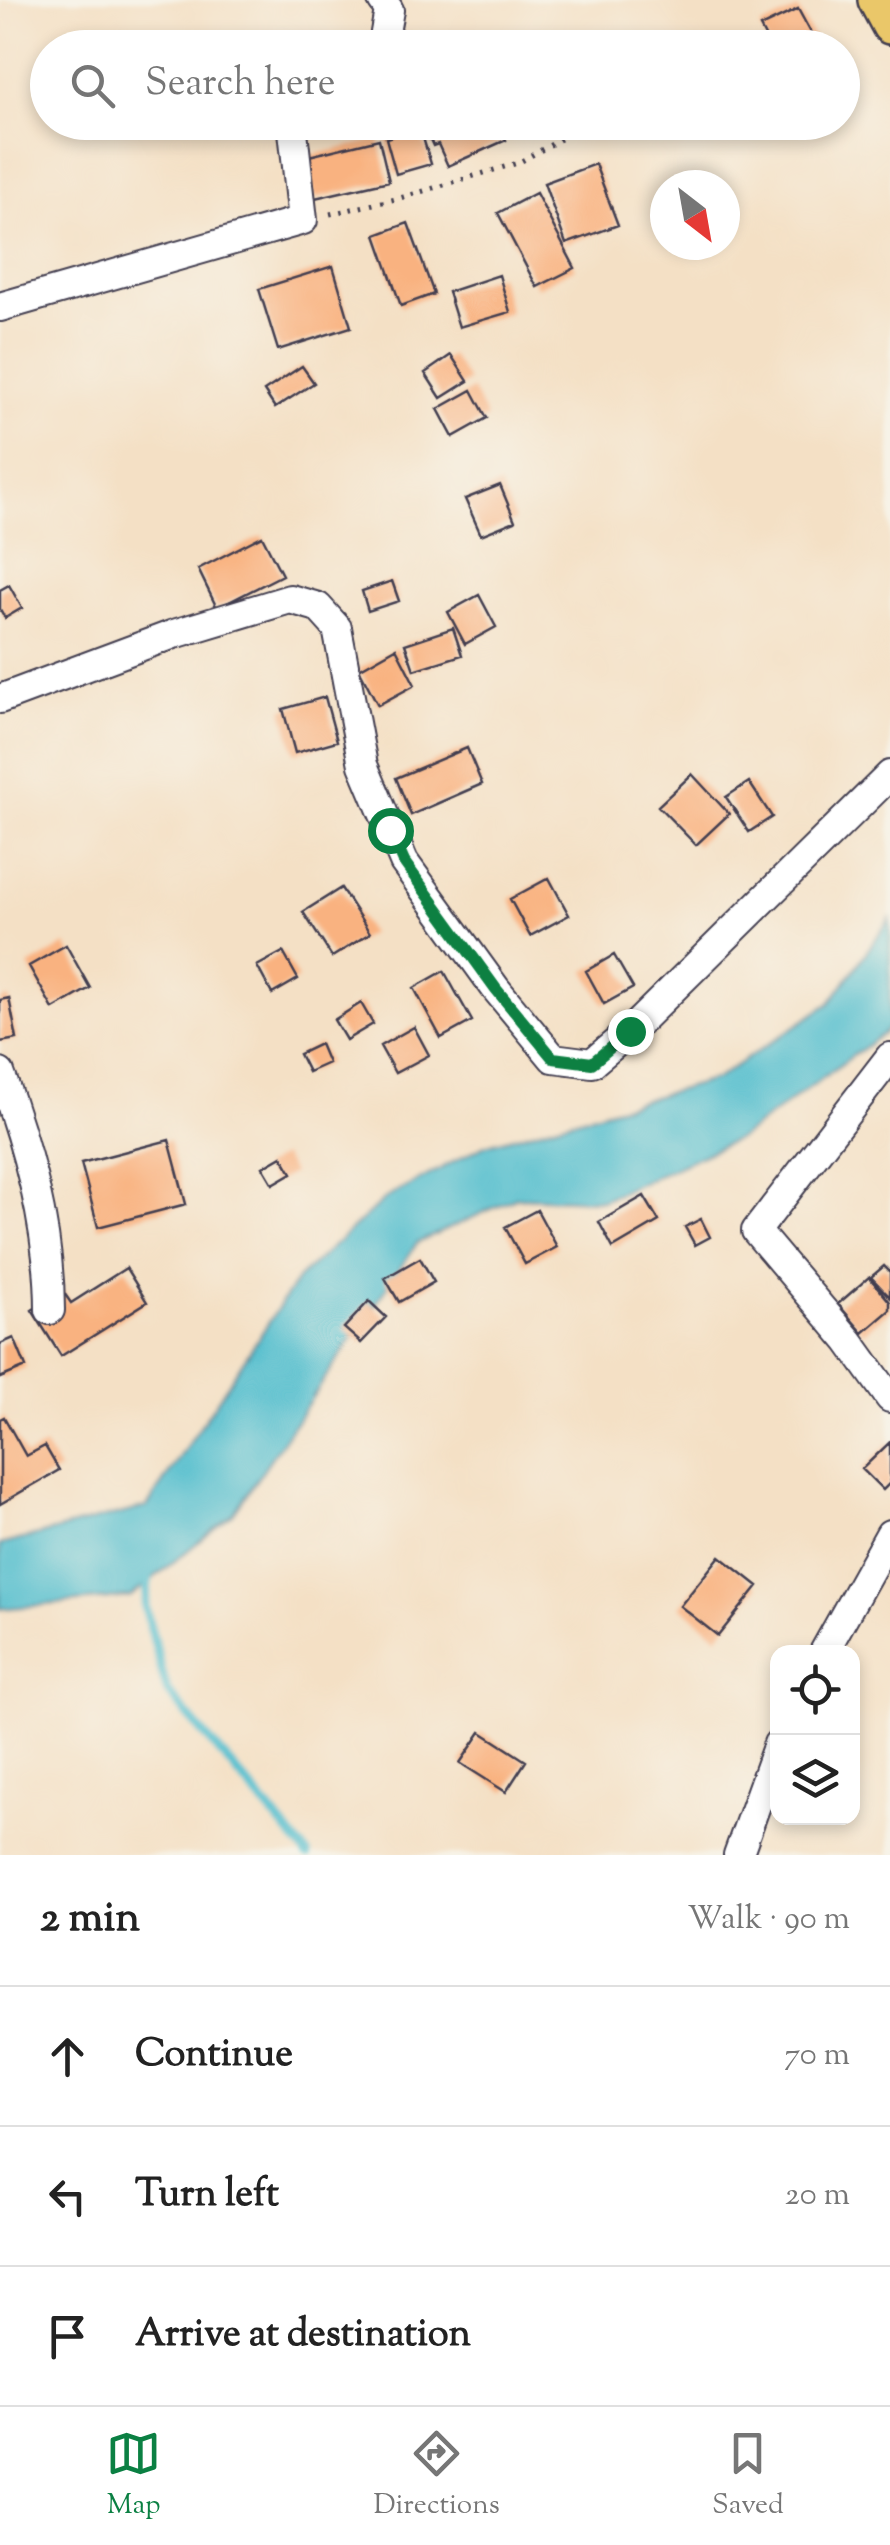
<!DOCTYPE html>
<meta charset="utf-8">
<style>
body{margin:0;font-family:"Sorts Mill Goudy",serif;background:#f2f2f2;color:#222}
.controls{position:absolute;right:30px;bottom:30px;display:grid;overflow:hidden;border-radius:20px;box-shadow:0 5px 15px #0003}
.controls button{width:90px;height:90px;display:grid;place-items:center;padding:0;border:0;border-bottom:2px solid #e0e0e0;background:#fff;color:#222;font:50px sans-serif}
.compass{position:absolute;left:650px;top:170px;width:90px;height:90px;border-radius:50%;background:#fff;box-shadow:0 5px 15px #0003;rotate:149deg}
.stop{position:absolute;width:30px;height:30px;margin:-22px;border:8px solid #0b8043;border-radius:50%;background:#fff}
.stop.end{background:#0b8043;border-color:#fff;box-shadow:0 2px 10px #0008}
.list{margin:0;padding:0;list-style:none}
h2{display:flex;justify-content:space-between;align-items:center;height:130px;margin:0;padding:0 40px;font-size:42px}
h2 small{font-size:32px;font-weight:400;color:#767676}
.list li{display:grid;grid-template-columns:65px 1fr auto;gap:30px;align-items:center;box-sizing:border-box;height:140px;padding:0 40px;border-top:2px solid #e0e0e0}
.list b{display:block;font-size:38px;white-space:nowrap}
.list em{font-size:32px;font-style:normal;color:#767676}
.icon{flex:none;width:55px;height:55px;fill:none;stroke:currentColor;stroke-width:2;stroke-linecap:round;stroke-linejoin:round}
.map{position:relative;flex:none;width:890px;height:1855px;overflow:hidden}
.search{position:absolute;background:#fff;box-shadow:0 5px 15px #0003;left:30px;right:30px;top:30px;height:110px;display:flex;align-items:center;gap:25px;box-sizing:border-box;padding:0 35px;border-radius:55px;color:#767676;font-size:38px}
.sheet{height:550px;background:#fff}
nav{display:flex;justify-content:space-around;align-items:center;box-sizing:border-box;height:140px;border-top:2px solid #e0e0e0;background:#fff;font-size:28px;color:#767676}
nav a{display:grid;justify-items:center;gap:5px}
nav .on{color:#0b8043}
.map>svg:first-child{display:block}
.water{fill:#53bece;stroke:#3a7084;stroke-width:2.5}
.lines{fill:none;stroke-linecap:round;stroke-linejoin:round}
.stream{stroke:#53bece;stroke-width:9}
.building{fill:#f9b280}
.minor-casing{stroke:#423e50;stroke-width:32}
.major-casing{stroke:#423e50;stroke-width:40}
.path{stroke:#423e50;stroke-width:5;stroke-dasharray:2.5 8;stroke-linecap:butt}
.minor{stroke:#fff;stroke-width:28}
.major{stroke:#eac769;stroke-width:35}
.route{stroke:#0b8043;stroke-width:12}
</style>
<div class="map">
<svg width="890" height="1855" viewBox="0 0 890 1855">
<rect width="100%" height="100%" fill="#f7f3e8"/>
<filter id="ink" filterUnits="userSpaceOnUse"><feTurbulence type="fractalNoise" baseFrequency=".01" numOctaves="2"/><feDisplacementMap in="SourceGraphic" scale="20" xChannelSelector="R" yChannelSelector="G"/><feConvolveMatrix kernelMatrix="1 2 1 2 8 2 1 2 1" color-interpolation-filters="sRGB"/></filter>
<filter id="wash" filterUnits="userSpaceOnUse"><feTurbulence type="fractalNoise" baseFrequency=".0048" numOctaves="4" result="noise"/><feDisplacementMap in="SourceGraphic" scale="40" xChannelSelector="R" yChannelSelector="G"/><feGaussianBlur stdDeviation="2.25" result="paint"/><feColorMatrix in="noise" values="0 0 0 0 0 0 0 0 0 0 0 0 0 0 0 0 0 1.4 0 .05"/><feComposite in="paint" operator="in"/></filter>
<g filter="url(#wash)">
<rect width="100%" height="100%" fill="#f4e0c5"/>
<!-- water -->
<path class="water" d="M 890,919 L 890,1026 L 884,1033 L 740,1138 L 602,1200 L 517,1197 L 417,1243 L 233,1514 L 130,1597 L 0,1609 L 0,1545 L 147,1507 L 298,1278 L 386,1198 L 485,1145 L 716,1079 L 830,1003 Z"/>
<g class="lines">
<!-- stream -->
<path class="stream" d="M 149,1575 L 145,1607 L 167,1691 L 308,1855"/>
</g>
<g id="blocks">
<!-- building -->
<path class="building" d="M 798,9 L 817,44 L 809,48 L 771,48 L 760,27 Z
M 427,122 L 499,122 L 506,140 L 448,166 L 438,144 L 433,146 L 423,124 Z
M 420,128 L 431,164 L 396,174 L 386,138 Z
M 379,139 L 389,181 L 315,198 L 305,157 Z
M 595,164 L 618,225 L 566,244 L 544,183 Z
M 536,193 L 575,268 L 537,287 L 498,213 Z
M 408,223 L 434,294 L 401,306 L 376,235 Z
M 333,266 L 351,327 L 278,350 L 259,289 Z
M 499,275 L 510,312 L 459,327 L 448,292 Z
M 451,355 L 468,381 L 441,398 L 425,373 Z
M 302,366 L 314,383 L 275,408 L 264,391 Z
M 472,390 L 487,418 L 453,437 L 438,409 Z
M 500,485 L 515,521 L 481,535 L 465,499 Z
M 262,536 L 282,575 L 217,608 L 198,569 Z
M 392,581 L 399,601 L 368,611 L 362,591 Z
M 9,585 L 22,608 L 5,618 L 0,609 L 0,590 Z
M 479,595 L 496,627 L 465,644 L 448,612 Z
M 453,628 L 462,655 L 414,670 L 405,644 Z
M 396,648 L 415,685 L 378,705 L 359,669 Z
M 325,697 L 337,741 L 295,753 L 283,709 Z
M 467,748 L 482,784 L 411,815 L 396,778 Z
M 692,774 L 729,814 L 696,845 L 658,806 Z
M 749,782 L 772,817 L 749,832 L 726,797 Z
M 549,878 L 569,915 L 530,936 L 510,899 Z
M 341,888 L 370,933 L 332,957 L 303,912 Z
M 66,945 L 90,988 L 53,1009 L 29,966 Z
M 283,952 L 298,979 L 272,994 L 257,966 Z
M 614,955 L 633,988 L 604,1004 L 586,971 Z
M 444,971 L 472,1021 L 441,1038 L 414,988 Z
M 9,998 L 17,1039 L 0,1042 L 0,1000 Z
M 361,1003 L 373,1024 L 346,1040 L 334,1020 Z
M 414,1027 L 429,1055 L 395,1073 L 380,1046 Z
M 320,1044 L 328,1063 L 308,1072 L 299,1054 Z
M 169,1140 L 186,1204 L 98,1227 L 81,1163 Z
M 282,1156 L 292,1173 L 273,1184 L 263,1167 Z
M 644,1196 L 659,1221 L 613,1248 L 599,1222 Z
M 537,1210 L 557,1247 L 525,1264 L 505,1227 Z
M 701,1219 L 710,1237 L 695,1245 L 685,1227 Z
M 420,1258 L 434,1282 L 399,1302 L 385,1278 Z
M 884,1266 L 890,1272 L 890,1297 L 871,1277 Z
M 126,1268 L 147,1302 L 61,1356 L 32,1310 L 62,1290 L 71,1303 Z
M 869,1277 L 890,1302 L 890,1310 L 863,1333 L 838,1304 Z
M 369,1301 L 386,1317 L 361,1343 L 344,1328 Z
M 14,1338 L 26,1367 L 0,1378 L 0,1344 Z
M 4,1417 L 26,1456 L 45,1446 L 59,1470 L 0,1504 L 0,1419 Z
M 890,1442 L 890,1483 L 883,1490 L 862,1469 Z
M 720,1556 L 758,1586 L 718,1636 L 680,1606 Z
M 481,1732 L 526,1761 L 506,1792 L 460,1763 Z"/>
</g>
</g>
<g filter="url(#ink)">
<use href="#blocks" fill-opacity="0" stroke="#423e50" stroke-width="2.5"/>
<g class="lines">
<!-- minor casing -->
<g class="minor-casing">
<path id="minor" d="M 377,48 L 383,44 L 389,10 L 382,0
M 0,307 L 303,220 L 292,122
M 0,699 L 174,634 L 290,599 L 318,607 L 337,628 L 363,765 L 404,862 L 496,989 L 553,1058 L 592,1063 L 630,1031 L 890,775
M 890,1057 L 756,1231 L 849,1341 L 890,1398
M 0,1073 C 28,1148 50,1230 50,1310
M 824,1652 L 890,1534
M 738,1855 L 778,1744"/>
</g>
<!-- major casing -->
<g class="major-casing">
<path id="major" d="M 876,0 L 890,26"/>
</g>
<!-- path -->
<path class="path" d="M 330,214 L 400,198 L 518,163 L 591,122"/>
<!-- minor -->
<use href="#minor" class="minor"/>
<!-- major -->
<use href="#major" class="major"/>
</g>
</g>
<g class="lines" filter="url(#ink)">
<!-- route -->
<path class="route" d="M 390,830 L 404,862 L 496,989 L 553,1058 L 592,1063 L 630,1031"/>
</g>
</svg>
<div class="controls">
<button><svg class="icon" aria-label="locate" viewBox="0 0 24 24"><circle cx="12" cy="12" r="6"/><path d="M12 2v4M12 18v4M2 12h4M18 12h4"/></svg></button>
<button><svg class="icon" aria-label="layers" viewBox="0 0 24 24"><path d="M12 4l9 5-9 5-9-5zM3 14l9 5 9-5"/></svg></button>
</div>
<svg class="compass" viewBox="-18 -18 36 36"><path d="M0-13l5 13h-10z" fill="#e53935"/><path d="M0 13l5-13h-10z" fill="#767676"/></svg>
<div class="stop" style="left:390px;top:830px"></div>
<div class="stop end" style="left:630px;top:1031px"></div>
<div class="search"><svg class="icon" aria-label="search" viewBox="0 0 24 24"><circle cx="10" cy="10" r="6"/><path d="M15 15l6 6"/></svg>Search here</div>
</div>
<section class="sheet">
<h2>2 min<small>Walk · 90 m</small></h2>
<ul class="list">
<li><svg class="icon" aria-label="ahead" viewBox="0 0 24 24"><path d="M12 20V5M6 11l6-6 6 6"/></svg><div><b>Continue</b></div><em>70 m</em></li>
<li><svg class="icon" aria-label="left" viewBox="0 0 24 24"><path d="M17 20v-9H6M10 6l-5 5 5 5"/></svg><div><b>Turn left</b></div><em>20 m</em></li>
<li><svg class="icon" aria-label="arrive" viewBox="0 0 24 24"><path d="M6 21V4h12l-3 4 3 4H6"/></svg><div><b>Arrive at destination</b></div></li>
</ul>
</section>
<nav>
<a class="on"><svg class="icon" aria-label="map" viewBox="0 0 24 24"><path d="M3 6l6-2 6 2 6-2v14l-6 2-6-2-6 2zM9 4v14M15 6v14"/></svg>Map</a>
<a><svg class="icon" aria-label="directions" viewBox="0 0 24 24"><path d="M12 3l9 9-9 9-9-9zM9 14v-3h6M13 9l2 2-2 2"/></svg>Directions</a>
<a><svg class="icon" aria-label="saved" viewBox="0 0 24 24"><path d="M7 4h10v16l-5-4-5 4z"/></svg>Saved</a>
</nav>
